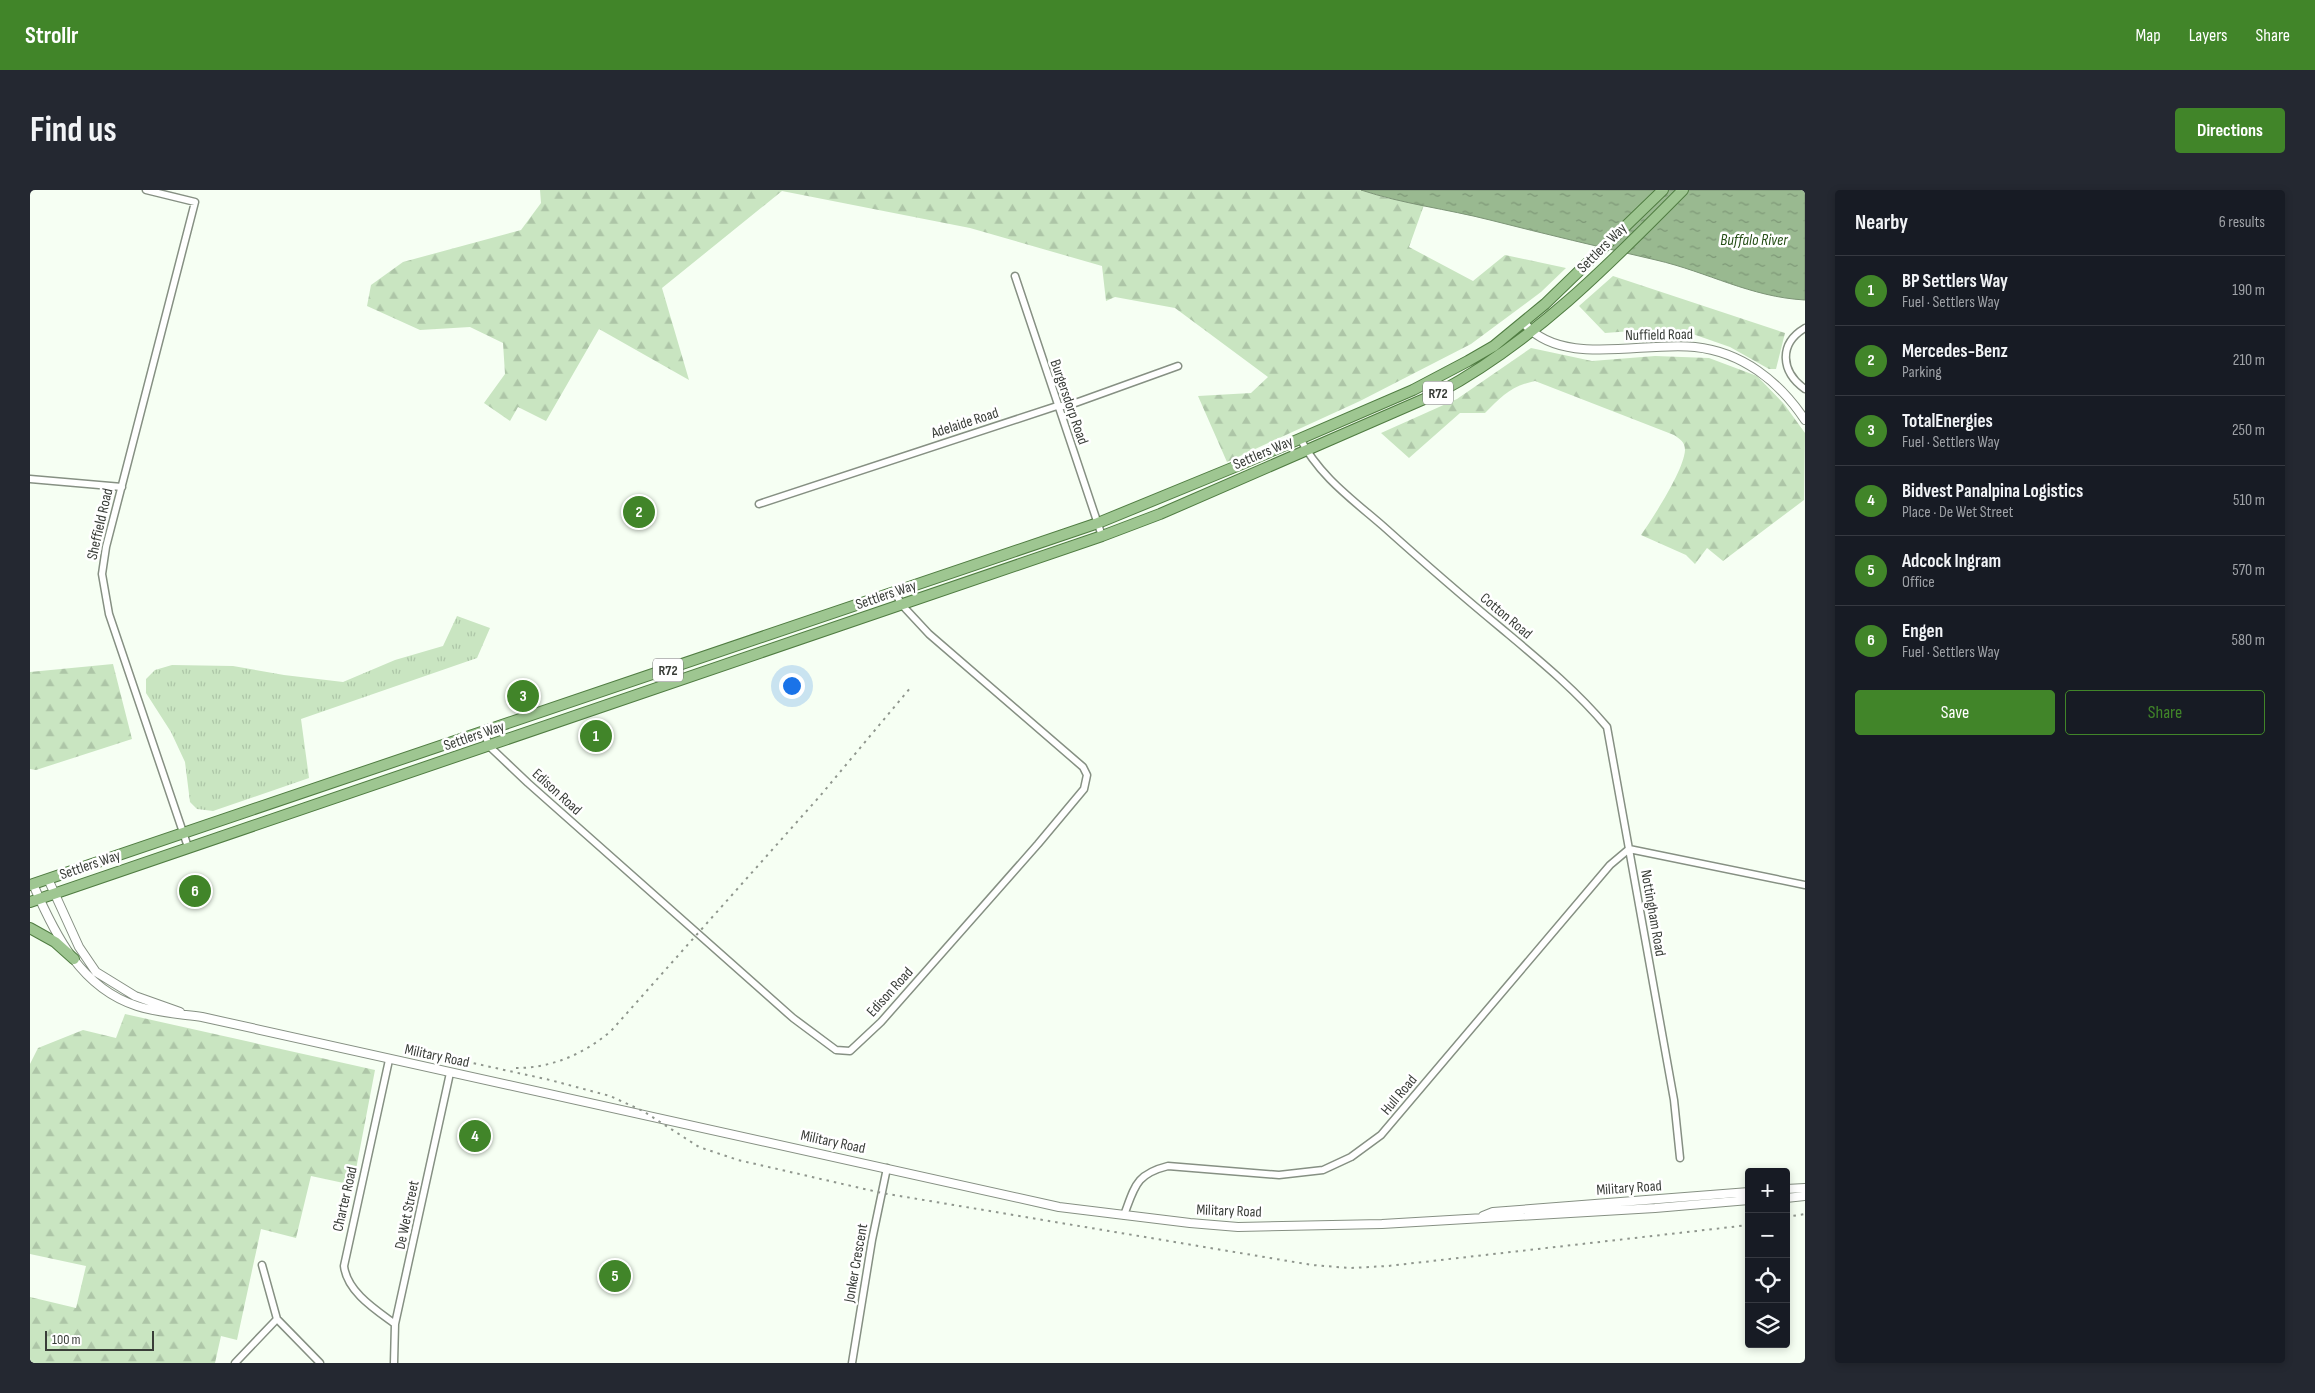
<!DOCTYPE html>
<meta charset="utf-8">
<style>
body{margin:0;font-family:"Sofia Sans Condensed",sans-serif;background:#242831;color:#f1f3f6}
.controls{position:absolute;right:15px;bottom:15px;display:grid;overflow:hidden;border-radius:5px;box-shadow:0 2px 8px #0003}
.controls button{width:45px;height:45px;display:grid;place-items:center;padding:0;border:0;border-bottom:1px solid #363941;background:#171b24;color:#f1f3f6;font:25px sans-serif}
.scale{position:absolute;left:15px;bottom:12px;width:109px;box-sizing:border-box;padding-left:5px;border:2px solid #393d38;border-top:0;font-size:14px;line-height:18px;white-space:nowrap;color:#393d38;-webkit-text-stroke:4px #fff;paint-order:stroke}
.you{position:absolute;left:761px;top:495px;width:18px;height:18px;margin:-12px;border:4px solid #fff;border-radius:50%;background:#1a73e8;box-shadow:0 0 0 8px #1a73e833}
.badge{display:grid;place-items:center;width:32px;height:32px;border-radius:50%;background:#418529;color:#fff;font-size:16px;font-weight:700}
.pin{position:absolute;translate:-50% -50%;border:2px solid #fff;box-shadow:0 1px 5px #0006}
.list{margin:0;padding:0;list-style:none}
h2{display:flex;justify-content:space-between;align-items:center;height:65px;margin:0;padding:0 20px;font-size:21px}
h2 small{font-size:16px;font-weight:400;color:#9ea1a6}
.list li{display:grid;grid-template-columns:32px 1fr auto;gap:15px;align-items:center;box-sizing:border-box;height:70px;padding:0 20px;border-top:1px solid #363941}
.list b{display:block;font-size:19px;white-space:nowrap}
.list p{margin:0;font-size:16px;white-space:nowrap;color:#9ea1a6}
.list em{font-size:16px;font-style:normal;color:#9ea1a6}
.actions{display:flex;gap:10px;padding:15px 20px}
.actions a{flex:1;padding:11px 0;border:1px solid #418529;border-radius:5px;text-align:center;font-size:18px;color:#418529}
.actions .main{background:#418529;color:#fff}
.icon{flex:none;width:28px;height:28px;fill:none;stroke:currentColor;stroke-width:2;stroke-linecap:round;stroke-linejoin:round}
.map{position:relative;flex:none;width:1775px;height:1173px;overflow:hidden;border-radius:5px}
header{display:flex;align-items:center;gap:30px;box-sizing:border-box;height:70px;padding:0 25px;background:#418529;color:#fff}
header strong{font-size:24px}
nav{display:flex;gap:28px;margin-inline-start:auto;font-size:18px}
.intro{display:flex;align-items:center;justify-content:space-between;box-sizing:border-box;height:120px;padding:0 30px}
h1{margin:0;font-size:35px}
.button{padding:12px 22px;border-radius:5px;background:#418529;color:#fff;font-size:18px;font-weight:700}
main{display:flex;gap:30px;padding:0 30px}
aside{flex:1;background:#171b24;border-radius:5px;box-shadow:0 2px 8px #0003}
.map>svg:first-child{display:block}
.grass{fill:url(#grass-tufts)}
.forest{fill:url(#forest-firs)}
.water{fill:url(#water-ripples);stroke:#7c9476}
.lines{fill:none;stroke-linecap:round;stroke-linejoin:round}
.minor-casing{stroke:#869083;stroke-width:9}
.tertiary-casing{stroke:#869083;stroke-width:10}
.primary-casing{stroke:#507d42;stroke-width:12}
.minor{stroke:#fff;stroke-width:6}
.tertiary{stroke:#fff;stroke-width:8}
.primary{stroke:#9ec691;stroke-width:10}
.rail{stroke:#8f968d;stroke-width:2;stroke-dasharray:2.5 5;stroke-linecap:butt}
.labels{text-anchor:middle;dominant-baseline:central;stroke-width:5;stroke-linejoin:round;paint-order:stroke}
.shield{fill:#fff;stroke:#747774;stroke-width:1}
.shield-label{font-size:14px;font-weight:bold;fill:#393d38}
.street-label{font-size:15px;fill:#393d38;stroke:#fff}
.water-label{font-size:16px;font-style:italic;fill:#254e16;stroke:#fff}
</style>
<header>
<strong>Strollr</strong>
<nav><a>Map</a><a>Layers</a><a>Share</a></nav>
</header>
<div class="intro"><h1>Find us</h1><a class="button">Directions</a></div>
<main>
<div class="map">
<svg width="1775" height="1173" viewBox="0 0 1775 1173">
<defs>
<pattern id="grass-tufts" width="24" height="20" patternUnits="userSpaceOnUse" patternTransform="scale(1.25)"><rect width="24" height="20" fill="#c9e5c1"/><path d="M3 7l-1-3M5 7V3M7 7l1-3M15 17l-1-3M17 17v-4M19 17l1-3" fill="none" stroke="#adc5a7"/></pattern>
<pattern id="forest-firs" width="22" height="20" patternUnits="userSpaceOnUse" patternTransform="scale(1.25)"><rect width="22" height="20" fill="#c9e5c1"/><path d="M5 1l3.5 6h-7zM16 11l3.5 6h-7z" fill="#adc5a7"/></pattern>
<pattern id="water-ripples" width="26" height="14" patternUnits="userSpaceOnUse" patternTransform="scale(1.25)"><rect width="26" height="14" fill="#99b990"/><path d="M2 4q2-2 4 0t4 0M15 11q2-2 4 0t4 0" fill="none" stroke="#7e9877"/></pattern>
</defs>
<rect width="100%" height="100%" fill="#f6fff3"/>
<!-- grass -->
<path class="grass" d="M 427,426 L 460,438 L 447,468 L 271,529 L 279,588 L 183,621 L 167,619 L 160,612 L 155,572 L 141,542 L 116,503 L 116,489 L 125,480 L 142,475 L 203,476 L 254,485 L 313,492 L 365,470 L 413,456 Z"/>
<!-- forest -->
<path class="forest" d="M 510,0 L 1331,0 L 1357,8 L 1394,15 L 1379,57 L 1443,91 L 1475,65 L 1536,78 L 1511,102 L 1441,154 L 1330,211 L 1197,272 L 1168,206 L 1221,203 L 1238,187 L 1145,118 L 1085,107 L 1076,111 L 1072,76 L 940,38 L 752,1 L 632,98 L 659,190 L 569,139 L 516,231 L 488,217 L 480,231 L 454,213 L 475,184 L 473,153 L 440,137 L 390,140 L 337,116 L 341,95 L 373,72 L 491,40 L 511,13 Z
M 1583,86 L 1755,143 L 1746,179 L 1739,179 L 1700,157 L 1657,142 L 1615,140 L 1575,143 L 1549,116 Z
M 1501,158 L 1562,171 L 1625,166 L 1679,168 L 1727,186 L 1754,214 L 1775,243 L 1774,310 L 1693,371 L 1677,358 L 1665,374 L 1656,365 L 1611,345 C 1623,328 1654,280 1655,260 C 1655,252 1650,249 1644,245 L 1505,191 C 1481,196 1471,207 1455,223 L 1430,223 L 1379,268 L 1351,243 L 1427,209 Z
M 83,474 L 102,549 L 6,580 L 0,579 L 0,482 Z
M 95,824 L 345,880 L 323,995 L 281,986 L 266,1048 L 231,1039 L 207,1150 L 191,1146 L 185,1173 L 0,1173 L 0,1107 L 46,1118 L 56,1076 L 0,1064 L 0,874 L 8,858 L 53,840 L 86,848 Z"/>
<!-- water -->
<path class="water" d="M 1331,0 L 1775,0 L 1775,110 C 1720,107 1678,82 1626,70 C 1570,57 1515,44 1460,30 C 1417,19 1373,14 1331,0 Z"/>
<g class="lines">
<!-- minor casing -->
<g class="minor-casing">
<path id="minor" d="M 116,0 L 165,12 L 76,357 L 72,384 L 79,424 L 158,657
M 985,86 L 1072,346
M 1775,138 C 1748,154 1751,182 1775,199
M 0,289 L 92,297
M 729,314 L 1027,216 L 1037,216 L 1148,176
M 454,541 L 459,556 L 498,593 L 763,828 L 806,860 L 820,861 L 851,832 L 1008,654 L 1054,599 L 1057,585 L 1053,577 L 899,444 L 872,415 L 864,401
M 359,870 L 314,1076 C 317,1102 346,1120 365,1134
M 1650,968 L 1644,910 L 1599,659 L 1775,695
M 1094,1025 C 1105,996 1106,984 1138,976 L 1249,985 L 1293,980 L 1321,967 L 1351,945 L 1580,675 L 1599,659 L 1577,537 C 1546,500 1508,469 1471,438 C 1431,405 1392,371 1353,336 C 1323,310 1288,285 1270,248
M 232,1075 L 247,1129 L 290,1173
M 205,1173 L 247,1129
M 364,1173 L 365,1134 L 420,883
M 822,1173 L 842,1050 L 857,978"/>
</g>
<!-- tertiary casing -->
<g class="tertiary-casing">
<path id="tertiary" d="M 1494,133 C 1531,178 1613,151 1665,157 C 1712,162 1749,191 1775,230
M 18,689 L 49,757 L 66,782 L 105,806 L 150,822
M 3,694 C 25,745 51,798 107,816 C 128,823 150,824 172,827 L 1029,1017 L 1160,1033 L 1208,1037 L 1352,1034 L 1625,1018 L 1719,1010
M 1756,999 L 1775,998
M 1756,1008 L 1775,1006
M 1453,1026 L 1463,1022 L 1719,1002"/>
</g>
<!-- primary casing -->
<g class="primary-casing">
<path id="primary" d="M 0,695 L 1068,333 L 1207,276 L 1383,200 L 1438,171 L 1464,156 L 1515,114 L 1633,0
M 0,712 L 1072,346 L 1130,324 L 1408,203 C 1503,152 1578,76 1653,0
M 0,738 L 25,752 L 44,769"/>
</g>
<!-- minor -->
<use href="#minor" class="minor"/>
<!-- tertiary -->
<use href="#tertiary" class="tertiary"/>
<!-- primary -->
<use href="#primary" class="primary"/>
<!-- rail -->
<path class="rail" d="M 429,870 L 520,890 L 580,906 L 613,921 L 669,957 L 708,970 L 852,1003 L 1282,1075 L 1320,1078 L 1358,1076 L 1719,1035
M 486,878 C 522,878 554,864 581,841 L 790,606 L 881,497
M 1756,1027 L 1775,1024"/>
</g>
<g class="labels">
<!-- shield labels -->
<g class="shield">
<rect x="1393" y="191.5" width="30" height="23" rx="4"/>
<rect x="623" y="468.5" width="30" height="23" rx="4"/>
</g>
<g class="shield-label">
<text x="1408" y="203">R72</text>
<text x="638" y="480">R72</text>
</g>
<!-- street labels -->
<g class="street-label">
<text transform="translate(1572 58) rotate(-45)">Settlers Way</text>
<text transform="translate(1629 145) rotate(-1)">Nuffield Road</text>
<text transform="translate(1039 212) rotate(71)">Burgersdorp Road</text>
<text transform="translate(935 233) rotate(-18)">Adelaide Road</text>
<text transform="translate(1233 263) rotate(-23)">Settlers Way</text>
<text transform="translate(70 334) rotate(-77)">Sheffield Road</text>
<text transform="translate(856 405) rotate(-19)">Settlers Way</text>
<text transform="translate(1476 426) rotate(40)">Cotton Road</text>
<text transform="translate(444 546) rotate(-19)">Settlers Way</text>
<text transform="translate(527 602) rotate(42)">Edison Road</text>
<text transform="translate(60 675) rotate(-19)">Settlers Way</text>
<text transform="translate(1623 723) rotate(80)">Nottingham Road</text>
<text transform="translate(860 802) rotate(-48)">Edison Road</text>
<text transform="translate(407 866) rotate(12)">Military Road</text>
<text transform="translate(1369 905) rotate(-50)">Hull Road</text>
<text transform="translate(803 952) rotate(12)">Military Road</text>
<text transform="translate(1599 998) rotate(-4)">Military Road</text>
<text transform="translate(315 1009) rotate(-77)">Charter Road</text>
<text transform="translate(1199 1021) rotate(2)">Military Road</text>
<text transform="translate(377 1025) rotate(-78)">De Wet Street</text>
<text transform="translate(826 1073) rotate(-80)">Jonker Crescent</text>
</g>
<!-- water labels -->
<g class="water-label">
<text x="1724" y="50">Buffalo River</text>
</g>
</g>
</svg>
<div class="controls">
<button>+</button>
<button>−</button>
<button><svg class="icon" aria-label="locate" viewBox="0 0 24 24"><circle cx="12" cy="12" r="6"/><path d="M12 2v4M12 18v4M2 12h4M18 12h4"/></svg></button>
<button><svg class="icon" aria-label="layers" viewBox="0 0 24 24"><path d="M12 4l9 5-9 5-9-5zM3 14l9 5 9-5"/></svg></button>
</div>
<div class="scale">100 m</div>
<div class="you"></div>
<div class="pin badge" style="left:566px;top:546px">1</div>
<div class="pin badge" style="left:609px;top:322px">2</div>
<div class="pin badge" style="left:493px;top:506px">3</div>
<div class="pin badge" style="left:445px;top:946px">4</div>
<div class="pin badge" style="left:585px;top:1086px">5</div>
<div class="pin badge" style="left:165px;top:701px">6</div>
</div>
<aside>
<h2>Nearby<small>6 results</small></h2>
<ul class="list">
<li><span class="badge">1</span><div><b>BP Settlers Way</b><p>Fuel · Settlers Way</p></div><em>190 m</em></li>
<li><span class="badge">2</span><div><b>Mercedes-Benz</b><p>Parking</p></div><em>210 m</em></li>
<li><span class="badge">3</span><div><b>TotalEnergies</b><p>Fuel · Settlers Way</p></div><em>250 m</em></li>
<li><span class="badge">4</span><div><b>Bidvest Panalpina Logistics</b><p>Place · De Wet Street</p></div><em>510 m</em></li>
<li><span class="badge">5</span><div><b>Adcock Ingram</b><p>Office</p></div><em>570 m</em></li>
<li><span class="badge">6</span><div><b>Engen</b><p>Fuel · Settlers Way</p></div><em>580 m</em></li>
</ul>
<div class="actions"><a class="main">Save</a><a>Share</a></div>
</aside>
</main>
